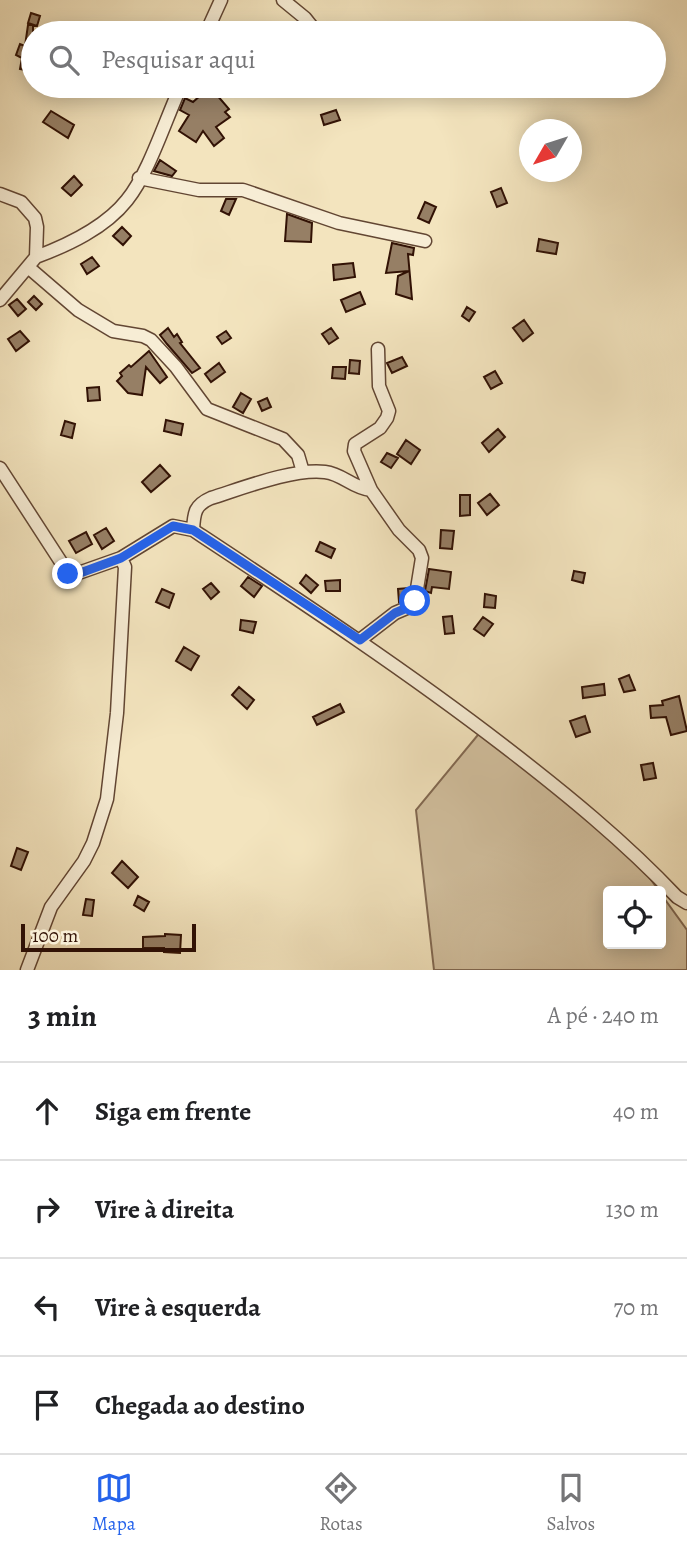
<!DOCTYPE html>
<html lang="pt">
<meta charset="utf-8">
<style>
body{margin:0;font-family:Alegreya,serif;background:#f6f6f6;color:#202124}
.controls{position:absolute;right:21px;bottom:21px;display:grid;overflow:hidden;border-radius:7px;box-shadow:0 4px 18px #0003}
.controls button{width:63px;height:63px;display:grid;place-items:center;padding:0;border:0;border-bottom:2px solid #e0e0e0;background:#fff;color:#202124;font:35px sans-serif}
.compass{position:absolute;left:519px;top:119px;width:63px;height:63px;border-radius:50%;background:#fff;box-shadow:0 4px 18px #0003;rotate:231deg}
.scale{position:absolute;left:21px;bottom:18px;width:175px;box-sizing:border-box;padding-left:7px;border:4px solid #321205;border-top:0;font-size:19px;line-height:24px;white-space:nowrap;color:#321205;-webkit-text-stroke:5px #f7edd5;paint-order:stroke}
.stop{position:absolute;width:21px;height:21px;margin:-16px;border:5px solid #2563eb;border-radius:50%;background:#fff}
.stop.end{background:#2563eb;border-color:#fff;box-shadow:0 2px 7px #0008}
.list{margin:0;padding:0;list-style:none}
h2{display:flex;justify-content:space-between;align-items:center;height:91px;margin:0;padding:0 28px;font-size:30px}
h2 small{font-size:23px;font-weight:400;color:#757577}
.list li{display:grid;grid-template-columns:46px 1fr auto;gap:21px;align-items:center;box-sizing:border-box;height:98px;padding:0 28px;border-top:2px solid #e0e0e0}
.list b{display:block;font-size:26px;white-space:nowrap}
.list em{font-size:23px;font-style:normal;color:#757577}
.icon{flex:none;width:38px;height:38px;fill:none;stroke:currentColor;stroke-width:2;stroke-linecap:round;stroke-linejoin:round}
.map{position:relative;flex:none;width:687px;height:970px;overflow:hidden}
.search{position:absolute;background:#fff;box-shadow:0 4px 18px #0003;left:21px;right:21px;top:21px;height:77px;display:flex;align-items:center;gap:18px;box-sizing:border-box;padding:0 24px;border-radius:38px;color:#757577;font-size:26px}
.sheet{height:483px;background:#fff}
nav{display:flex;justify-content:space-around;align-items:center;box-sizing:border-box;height:98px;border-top:2px solid #e0e0e0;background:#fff;font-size:19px;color:#757577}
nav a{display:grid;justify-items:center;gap:4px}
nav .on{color:#2563eb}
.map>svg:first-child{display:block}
.green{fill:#d2c09f;stroke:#826952;stroke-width:2}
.building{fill:#967f65;stroke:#321205;stroke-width:2}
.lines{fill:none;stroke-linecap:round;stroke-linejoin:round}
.street-casing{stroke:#624633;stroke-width:15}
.street{stroke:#f7edd5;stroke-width:12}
.route{stroke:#2563eb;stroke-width:9}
</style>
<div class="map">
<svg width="687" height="970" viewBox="0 0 687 970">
<rect width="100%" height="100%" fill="#f3e4be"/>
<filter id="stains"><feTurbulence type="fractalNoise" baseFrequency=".00286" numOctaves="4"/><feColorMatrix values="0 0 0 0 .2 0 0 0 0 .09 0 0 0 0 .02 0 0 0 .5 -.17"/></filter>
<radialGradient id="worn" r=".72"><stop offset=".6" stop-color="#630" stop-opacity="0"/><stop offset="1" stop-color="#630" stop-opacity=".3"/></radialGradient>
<!-- green -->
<path class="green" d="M 482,730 L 626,845 L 659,891 L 608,891 L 608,944 L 661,944 L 661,894 L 687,930 L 687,970 L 434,970 L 416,810 Z"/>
<!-- building -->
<path class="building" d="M 31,13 L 40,16 L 37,26 L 28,23 Z
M 28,25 L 33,25 L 33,49 L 25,70 L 20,69 L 22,58 L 16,55 L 20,44 L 25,46 Z
M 210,87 L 229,109 L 225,112 L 230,117 L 216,127 L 224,138 L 214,146 L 203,131 L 196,142 L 179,131 L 189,115 L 180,110 L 185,98 L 193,102 Z
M 336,110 L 340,120 L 324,125 L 321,115 Z
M 51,111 L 74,125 L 68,138 L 43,122 Z
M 160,160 L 176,171 L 172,176 L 154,171 Z
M 74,176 L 82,185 L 71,196 L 62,188 Z
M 501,188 L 507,203 L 497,207 L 491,192 Z
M 226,199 L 236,199 L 229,215 L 221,211 Z
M 425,202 L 436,207 L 429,223 L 418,218 Z
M 287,214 L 312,223 L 311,242 L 285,241 Z
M 122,227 L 131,236 L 123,245 L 113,236 Z
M 539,239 L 558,243 L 556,254 L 537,251 Z
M 392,243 L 414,248 L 413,255 L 408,254 L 412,299 L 396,294 L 398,276 L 409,271 L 386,273 Z
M 92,257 L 99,266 L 87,274 L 81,264 Z
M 353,263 L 355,277 L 334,280 L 333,265 Z
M 360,292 L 365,304 L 346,312 L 341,300 Z
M 34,296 L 42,304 L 36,310 L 28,302 Z
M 17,299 L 26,309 L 18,316 L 9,305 Z
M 467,307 L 475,312 L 469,321 L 462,316 Z
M 524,320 L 533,333 L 523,341 L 513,328 Z
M 168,328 L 174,337 L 177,334 L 182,342 L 180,343 L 200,368 L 192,373 L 167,344 L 160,335 Z
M 331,328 L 338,338 L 329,344 L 322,334 Z
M 20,331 L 29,341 L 16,351 L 8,339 Z
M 226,331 L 231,338 L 222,344 L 217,337 Z
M 149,351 L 167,377 L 160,383 L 146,367 L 142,395 L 128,393 L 117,381 L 122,376 L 120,373 L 129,365 L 131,367 Z
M 402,357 L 407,366 L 392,373 L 387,363 Z
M 350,360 L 360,361 L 359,374 L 349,373 Z
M 219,363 L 225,372 L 211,382 L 205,374 Z
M 333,367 L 346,367 L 345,379 L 332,378 Z
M 495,371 L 502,383 L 491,389 L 484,377 Z
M 99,387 L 100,400 L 88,401 L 87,388 Z
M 241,393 L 251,399 L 243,413 L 233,407 Z
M 267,398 L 271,407 L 262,411 L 258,402 Z
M 166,420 L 183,424 L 181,435 L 164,431 Z
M 65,421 L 75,424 L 72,438 L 61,435 Z
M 498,429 L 505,437 L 489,452 L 482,443 Z
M 406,440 L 420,450 L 411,464 L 397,454 Z
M 387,453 L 398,458 L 391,468 L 381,462 Z
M 160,465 L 170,476 L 151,492 L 142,482 Z
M 490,494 L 499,505 L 487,515 L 478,503 Z
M 460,495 L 470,495 L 470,515 L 460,516 Z
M 106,528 L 114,541 L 102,549 L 94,535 Z
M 441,530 L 454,531 L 452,549 L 440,548 Z
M 86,532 L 92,544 L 76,553 L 69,541 Z
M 320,542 L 335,549 L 331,558 L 316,551 Z
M 429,569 L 451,572 L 449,589 L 432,587 L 431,593 L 425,591 Z
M 574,571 L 585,573 L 583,583 L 572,580 Z
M 306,575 L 318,585 L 311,593 L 300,583 Z
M 248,577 L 262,586 L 254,597 L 241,586 Z
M 340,580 L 340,591 L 326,591 L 325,581 Z
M 211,583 L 219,592 L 211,599 L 203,589 Z
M 408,588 L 407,597 L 399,602 L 398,589 Z
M 162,589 L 174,594 L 169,608 L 156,602 Z
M 485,594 L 496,596 L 495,608 L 484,607 Z
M 452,616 L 454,633 L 445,634 L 443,617 Z
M 483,617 L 493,624 L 484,636 L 474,629 Z
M 241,620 L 256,622 L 253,633 L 240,630 Z
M 184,647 L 199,656 L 191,670 L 176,661 Z
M 629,675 L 635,690 L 624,692 L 619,679 Z
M 604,684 L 605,695 L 583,698 L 582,687 Z
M 239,687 L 254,700 L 247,709 L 232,695 Z
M 679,696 L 687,731 L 671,735 L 666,717 L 651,718 L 650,706 L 663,705 L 662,701 Z
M 340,704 L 344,712 L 317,725 L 313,717 Z
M 585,716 L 590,732 L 576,737 L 570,721 Z
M 653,763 L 656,778 L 644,780 L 641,765 Z
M 17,848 L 28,852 L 21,870 L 11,866 Z
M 122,861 L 138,877 L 128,888 L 112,873 Z
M 138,896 L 149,902 L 144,911 L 134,905 Z
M 86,899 L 94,900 L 92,916 L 83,915 Z
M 165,934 L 181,935 L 180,953 L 164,952 L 164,948 L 143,948 L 143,937 L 165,936 Z"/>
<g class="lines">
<!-- street casing -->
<g class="street-casing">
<path id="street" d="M 283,0 L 305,18 L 317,33
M 206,33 L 221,0
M 139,178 L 199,190 L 243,190 L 339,223 L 425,241
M 0,194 L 21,202 L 35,218 L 37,227 L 36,257 L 0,300
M 36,257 C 68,245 105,228 127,200 C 149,173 166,118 181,86
M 28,267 L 78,310 L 113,331 L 143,336 L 151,340 L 176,367 L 207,409 L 283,439 L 298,455 L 303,472
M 0,468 L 70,576 L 121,558 L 125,567 L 117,713 L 107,799 L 93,843 L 84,861 L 51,907 L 27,970
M 193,530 C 194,512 195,505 211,498 C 243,488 294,468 325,472 C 343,474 352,488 371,490
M 121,558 L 173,526 L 193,530 C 299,600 404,669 504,746 C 565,793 624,841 677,897 L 687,903
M 360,640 L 395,613 L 409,607 L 415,601 L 422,558 L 419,550 L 399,530 L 371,490 L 354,451 L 355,444 L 380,428 L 387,418 L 389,411 L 379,386 L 378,349"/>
</g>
<!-- street -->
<use href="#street" class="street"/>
</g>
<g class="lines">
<!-- route -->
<path class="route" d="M 68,574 L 72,576 L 121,558 L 173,526 L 193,530 L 360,640 L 395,613 L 409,607 L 415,601"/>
</g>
<rect width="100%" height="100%" filter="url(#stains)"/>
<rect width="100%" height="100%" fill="url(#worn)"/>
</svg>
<div class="controls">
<button><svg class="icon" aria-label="locate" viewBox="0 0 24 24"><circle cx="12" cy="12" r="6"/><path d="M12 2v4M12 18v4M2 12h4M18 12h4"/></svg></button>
</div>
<svg class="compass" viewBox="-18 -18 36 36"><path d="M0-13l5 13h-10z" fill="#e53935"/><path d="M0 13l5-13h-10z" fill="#757577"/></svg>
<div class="scale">100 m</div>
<div class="stop" style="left:415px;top:601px"></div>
<div class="stop end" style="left:68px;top:574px"></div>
<div class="search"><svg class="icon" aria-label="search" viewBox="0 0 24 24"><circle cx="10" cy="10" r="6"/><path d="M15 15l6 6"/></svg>Pesquisar aqui</div>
</div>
<section class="sheet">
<h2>3 min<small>A pé · 240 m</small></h2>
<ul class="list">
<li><svg class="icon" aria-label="ahead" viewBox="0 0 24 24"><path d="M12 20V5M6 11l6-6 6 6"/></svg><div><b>Siga em frente</b></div><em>40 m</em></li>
<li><svg class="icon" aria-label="right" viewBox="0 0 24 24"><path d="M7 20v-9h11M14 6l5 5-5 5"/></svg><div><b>Vire à direita</b></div><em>130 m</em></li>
<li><svg class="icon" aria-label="left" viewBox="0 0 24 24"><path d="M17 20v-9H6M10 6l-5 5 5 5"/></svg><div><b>Vire à esquerda</b></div><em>70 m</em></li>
<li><svg class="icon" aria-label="arrive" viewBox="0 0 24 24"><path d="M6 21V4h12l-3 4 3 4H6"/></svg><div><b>Chegada ao destino</b></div></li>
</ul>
</section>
<nav>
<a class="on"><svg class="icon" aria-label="map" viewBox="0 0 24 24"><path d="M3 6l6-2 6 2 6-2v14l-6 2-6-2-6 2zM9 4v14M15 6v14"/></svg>Mapa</a>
<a><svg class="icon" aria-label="directions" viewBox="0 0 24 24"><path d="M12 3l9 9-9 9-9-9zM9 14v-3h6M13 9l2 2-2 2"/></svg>Rotas</a>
<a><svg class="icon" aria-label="saved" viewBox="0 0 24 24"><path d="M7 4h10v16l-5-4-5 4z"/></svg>Salvos</a>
</nav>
